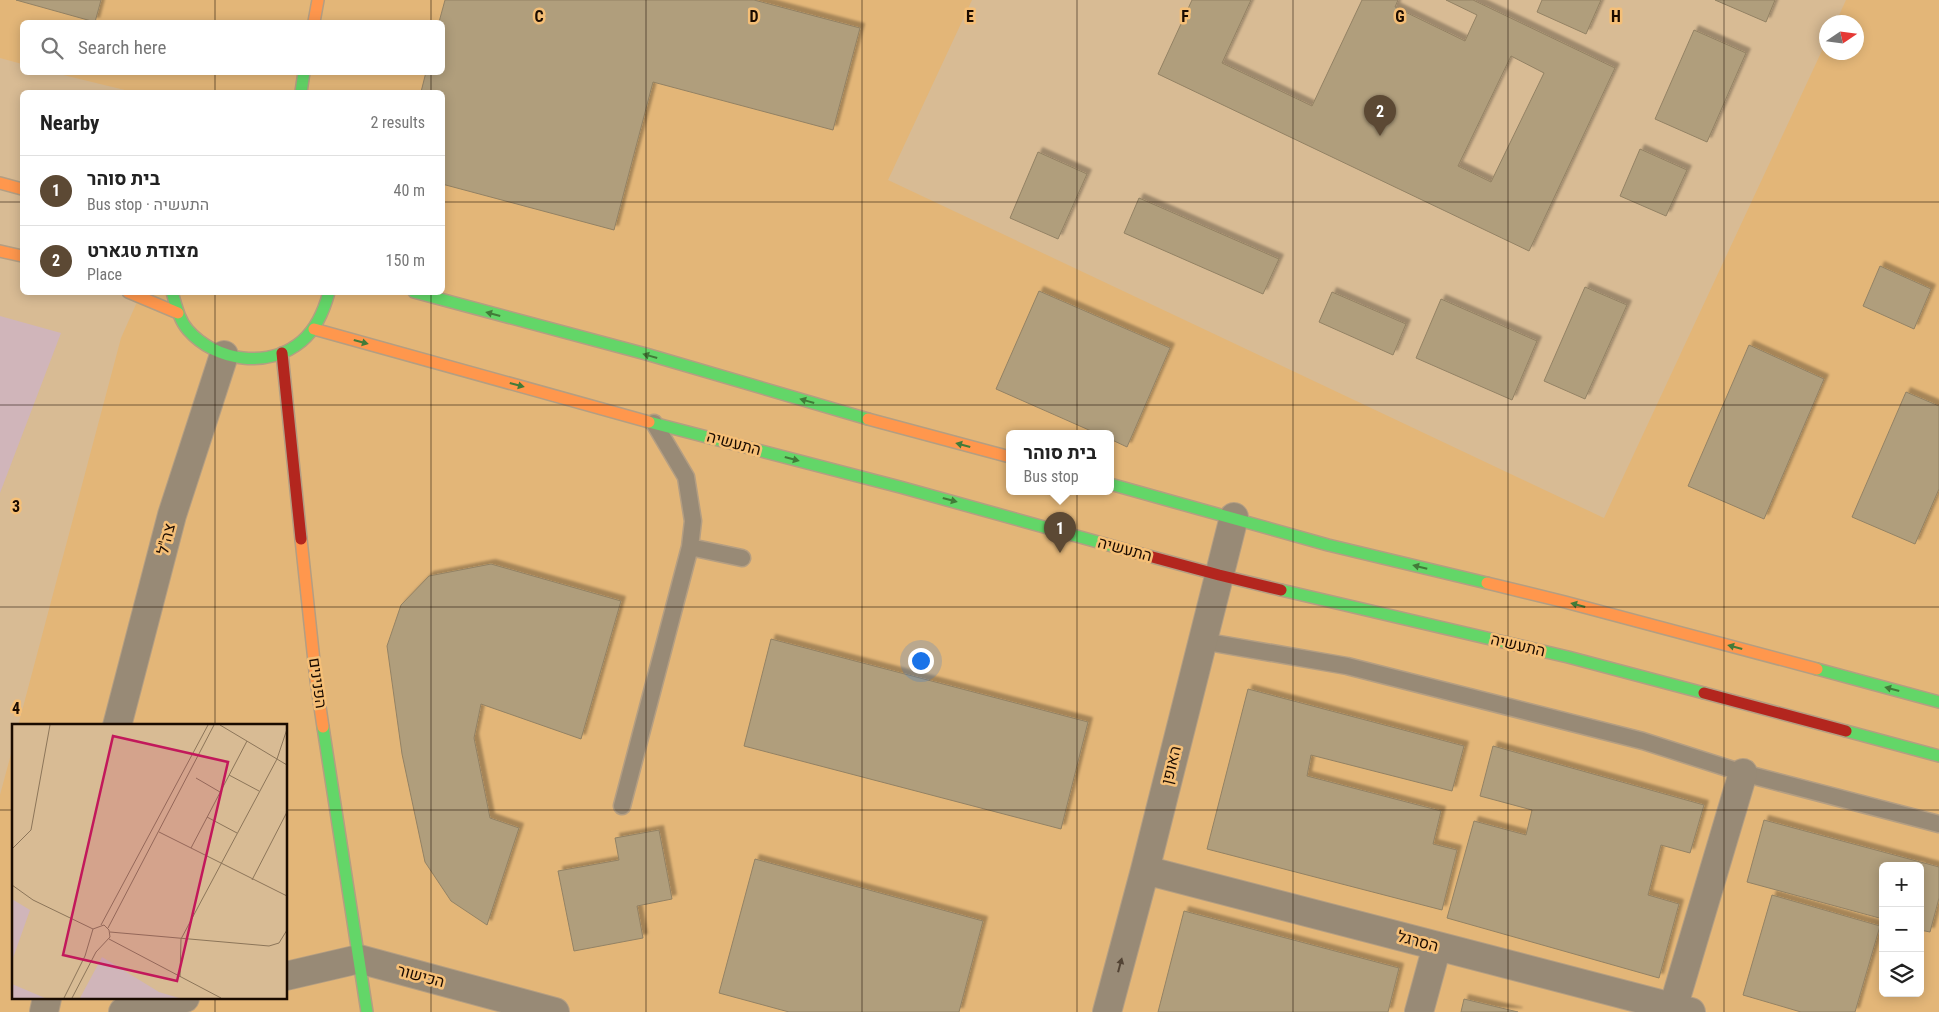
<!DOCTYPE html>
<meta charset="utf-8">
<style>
body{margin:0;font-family:"Roboto Condensed",Heebo,sans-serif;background:#f2f2f2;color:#222}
.controls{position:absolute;right:15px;bottom:15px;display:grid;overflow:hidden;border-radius:8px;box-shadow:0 2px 12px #0003}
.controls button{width:45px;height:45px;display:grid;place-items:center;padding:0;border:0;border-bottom:1px solid #e0e0e0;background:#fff;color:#222;font:25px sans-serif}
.compass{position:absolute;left:1819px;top:15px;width:45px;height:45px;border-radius:50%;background:#fff;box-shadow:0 2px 12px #0003;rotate:77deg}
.you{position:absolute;left:920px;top:660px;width:18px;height:18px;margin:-12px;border:4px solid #fff;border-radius:50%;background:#1a73e8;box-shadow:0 0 0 8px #1a73e833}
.badge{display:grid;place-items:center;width:32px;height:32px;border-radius:50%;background:#5c4934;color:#fff;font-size:16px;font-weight:700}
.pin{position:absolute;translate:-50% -41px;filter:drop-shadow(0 1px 2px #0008)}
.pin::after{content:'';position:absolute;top:26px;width:18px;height:15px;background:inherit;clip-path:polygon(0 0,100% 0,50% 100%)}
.popup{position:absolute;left:1006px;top:430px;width:108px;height:65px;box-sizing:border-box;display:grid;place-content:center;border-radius:8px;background:#fff;filter:drop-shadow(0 1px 4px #0005);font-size:16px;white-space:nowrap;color:#767676}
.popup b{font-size:19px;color:#222}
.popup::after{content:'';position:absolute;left:50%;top:100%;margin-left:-10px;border:10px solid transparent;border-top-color:#fff}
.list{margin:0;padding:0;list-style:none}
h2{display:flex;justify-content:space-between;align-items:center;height:65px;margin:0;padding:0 20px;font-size:21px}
h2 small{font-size:16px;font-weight:400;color:#767676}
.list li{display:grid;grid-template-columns:32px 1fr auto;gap:15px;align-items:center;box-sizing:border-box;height:70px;padding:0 20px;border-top:1px solid #e0e0e0}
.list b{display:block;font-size:19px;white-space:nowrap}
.list p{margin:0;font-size:16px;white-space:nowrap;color:#767676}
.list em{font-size:16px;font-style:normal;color:#767676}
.icon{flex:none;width:28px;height:28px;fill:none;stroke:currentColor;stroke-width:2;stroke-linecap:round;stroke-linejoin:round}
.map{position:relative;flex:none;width:1939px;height:1012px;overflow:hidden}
.search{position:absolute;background:#fff;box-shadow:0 2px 12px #0003;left:20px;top:20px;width:425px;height:55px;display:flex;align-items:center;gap:12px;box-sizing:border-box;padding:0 18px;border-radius:8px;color:#767676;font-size:19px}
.panel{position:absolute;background:#fff;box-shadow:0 2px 12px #0003;left:20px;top:90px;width:425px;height:205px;border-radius:8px}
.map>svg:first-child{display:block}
.built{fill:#e3b678;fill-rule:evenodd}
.green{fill:#d0b5ba}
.building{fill:#b09e7c;stroke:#938264;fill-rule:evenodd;filter:url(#shadow)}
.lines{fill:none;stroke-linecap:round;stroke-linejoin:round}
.lane-casing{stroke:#b49e82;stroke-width:19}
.street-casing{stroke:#b49e82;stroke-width:30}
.fast-casing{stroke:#b49e82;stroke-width:14}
.slow-casing{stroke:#b49e82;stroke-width:14}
.jam-casing{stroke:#b49e82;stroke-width:14}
.lane{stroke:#988a76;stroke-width:16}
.street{stroke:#988a76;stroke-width:28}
.fast{stroke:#63d668;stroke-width:11}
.slow{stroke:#ff974d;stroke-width:11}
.jam{stroke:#b3261e;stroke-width:11}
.oneway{fill:#427b39}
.oneway2{fill:#534435}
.grid{fill:none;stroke:#1a0b00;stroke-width:1;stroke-opacity:0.55}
.labels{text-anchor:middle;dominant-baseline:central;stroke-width:5;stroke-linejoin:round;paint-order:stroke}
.street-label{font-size:16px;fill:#1a0b00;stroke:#f5bf77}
.inset-road{fill:none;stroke:#8c7559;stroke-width:1}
.view{fill:#c2185b;fill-opacity:0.15;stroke:#c2185b;stroke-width:2.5}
.inset-edge{fill:none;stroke:#1a0b00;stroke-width:2.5}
.grid-label{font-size:16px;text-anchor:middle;font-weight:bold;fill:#1a0b00;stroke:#f5bf77;stroke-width:5;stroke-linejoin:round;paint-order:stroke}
</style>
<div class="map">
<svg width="1939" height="1012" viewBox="0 0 1939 1012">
<defs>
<filter id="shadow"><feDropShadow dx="4.5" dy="-4.5" stdDeviation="1" flood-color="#0004"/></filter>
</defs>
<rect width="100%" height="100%" fill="#d8bb94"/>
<!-- built -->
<path class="built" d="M 0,0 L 972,0 L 888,180 L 1604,518 L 1826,42 L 1826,52 L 1856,52 L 1856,22 L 1836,22 L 1846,0 L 1939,0 L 1939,1012 L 0,1012 L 0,795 L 14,743 L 14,998 L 286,998 L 286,726 L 18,726 L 121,338 L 141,293 L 442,292 L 442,92 L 133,92 L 55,73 L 442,72 L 442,22 L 22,22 L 22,64 L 0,58 ZM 1010,434 L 1110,434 L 1110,492 L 1010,492 ZM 1883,866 L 1920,866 L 1920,993 L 1883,993 Z"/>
<!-- green -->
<path class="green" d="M 0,316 L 61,333 L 0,493 Z"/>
<!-- building -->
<path class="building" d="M 16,0 L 101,0 L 95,22 Z
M 445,0 L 754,0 L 860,28 L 833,130 L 653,82 L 614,230 L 442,184 L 442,92 L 421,92 L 426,72 L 442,72 L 442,22 L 439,22 Z
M 1192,0 L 1251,0 L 1222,63 L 1312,106 L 1362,0 L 1398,0 L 1395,7 L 1465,41 L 1477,15 L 1446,0 L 1473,0 L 1615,68 L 1529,251 L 1158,74 ZM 1511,56 L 1544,73 L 1491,182 L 1458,166 Z
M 1542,0 L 1601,0 L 1586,34 L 1537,12 Z
M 1715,0 L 1775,0 L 1766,22 Z
M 1694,30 L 1746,53 L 1707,142 L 1655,119 Z
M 1640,149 L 1687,170 L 1666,216 L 1620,196 Z
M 1038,152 L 1087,174 L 1058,239 L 1010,218 Z
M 1139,198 L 1279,259 L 1263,294 L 1124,233 Z
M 1880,266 L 1931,289 L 1914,329 L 1863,306 Z
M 1585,287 L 1627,305 L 1585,399 L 1544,381 Z
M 1039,291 L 1170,348 L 1127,447 L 1110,439 L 1110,434 L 1098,434 L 996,389 Z
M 1332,292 L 1406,324 L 1393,355 L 1319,322 Z
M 1441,299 L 1537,341 L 1512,400 L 1416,358 Z
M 1749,345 L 1824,379 L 1764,519 L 1688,486 Z
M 1906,392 L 1939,406 L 1939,489 L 1915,544 L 1852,517 Z
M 491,564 L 621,601 L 581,739 L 481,704 L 474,738 L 490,818 L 519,828 L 487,925 L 451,901 L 425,862 L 402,754 L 387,646 L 401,605 L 429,576 Z
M 771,639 L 1088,722 L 1061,829 L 744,746 Z
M 1248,689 L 1464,746 L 1452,791 L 1311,755 L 1307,776 L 1441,811 L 1433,844 L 1457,850 L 1442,910 L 1207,849 Z
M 1493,746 L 1704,805 L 1690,853 L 1661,845 L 1648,895 L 1679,904 L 1659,978 L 1447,918 L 1474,821 L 1526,835 L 1532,810 L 1480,796 Z
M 1764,820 L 1939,867 L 1939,898 L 1930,932 L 1920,930 L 1920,866 L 1883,866 L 1883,919 L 1747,882 Z
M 659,830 L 672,899 L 637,906 L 643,938 L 574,951 L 558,871 L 619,860 L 615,838 Z
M 755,859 L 983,921 L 959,1012 L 789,1012 L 719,993 Z
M 1772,895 L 1880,926 L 1855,1012 L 1801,1012 L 1743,995 Z
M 1184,911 L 1399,968 L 1388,1012 L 1158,1012 Z
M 1464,999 L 1518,1012 L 1461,1012 Z"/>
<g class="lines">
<!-- lane casing -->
<g class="lane-casing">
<path id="lane" d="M 690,547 L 742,558
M 1202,641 L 1347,666 L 1643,741 L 1743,773 L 1939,824
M 622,806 L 690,547 L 693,521 L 686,477 L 654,423"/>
</g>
<!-- street casing -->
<g class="street-casing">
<path id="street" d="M 117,726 L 172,515 L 224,355
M 1145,870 L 1691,1012
M 286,976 L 359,959 L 555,1012
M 1673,1008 L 1743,773
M 44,1012 L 47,998
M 123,1012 L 185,998
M 1107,1012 L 1145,870 L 1234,517
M 1419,1012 L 1437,946"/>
</g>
<!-- fast casing -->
<g class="fast-casing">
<path id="fast" d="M 301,92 L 304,72
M 172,292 C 176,305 179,320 188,330 C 216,362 269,369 302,341 C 317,328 324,311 329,292
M 414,292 L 646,354 L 868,419
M 649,422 L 900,487 L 1134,552
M 1110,484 L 1328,545 L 1487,583
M 1281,590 L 1568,657 L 1704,693
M 1817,669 L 1939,702
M 323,727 L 367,1012
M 1846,731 L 1939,756"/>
</g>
<!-- slow casing -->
<g class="slow-casing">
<path id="slow" d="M 314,22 L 318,0
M 0,183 L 22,189
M 0,251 L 22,256
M 128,292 L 178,313
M 314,329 L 649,422
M 868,419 L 1010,457
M 301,539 L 316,680 L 323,727
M 1487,583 L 1565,602 L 1817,669"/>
</g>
<!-- jam casing -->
<g class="jam-casing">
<path id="jam" d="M 282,353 L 301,539
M 1134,552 L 1219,575 L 1281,590
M 1704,693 L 1846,731"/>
</g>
<!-- lane -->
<use href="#lane" class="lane"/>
<!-- street -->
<use href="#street" class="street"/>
<!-- fast -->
<use href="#fast" class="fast"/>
<!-- slow -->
<use href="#slow" class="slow"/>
<!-- jam -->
<use href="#jam" class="jam"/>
</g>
<!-- one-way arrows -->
<defs><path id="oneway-solid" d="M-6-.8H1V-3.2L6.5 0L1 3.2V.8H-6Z" transform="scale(1.25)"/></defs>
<g class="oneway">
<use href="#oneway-solid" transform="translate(493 314) rotate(-165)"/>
<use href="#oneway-solid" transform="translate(361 342) rotate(15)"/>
<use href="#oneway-solid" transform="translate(650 356) rotate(-164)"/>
<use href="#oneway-solid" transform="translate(517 385) rotate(15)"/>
<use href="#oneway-solid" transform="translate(807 401) rotate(-164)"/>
<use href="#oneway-solid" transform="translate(963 445) rotate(-165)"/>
<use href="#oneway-solid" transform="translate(792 459) rotate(15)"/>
<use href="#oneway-solid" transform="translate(950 500) rotate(15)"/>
<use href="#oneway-solid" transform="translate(1420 567) rotate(-166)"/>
<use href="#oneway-solid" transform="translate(1578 605) rotate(-165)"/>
<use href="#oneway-solid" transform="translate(1735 647) rotate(-165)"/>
<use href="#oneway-solid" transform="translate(1892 689) rotate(-165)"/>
</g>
<use class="oneway2" href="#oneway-solid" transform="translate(1120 965) rotate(-75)"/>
<!-- grid -->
<path class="grid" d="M 215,0 L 215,22M 431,0 L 431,22M 646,0 L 646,1012M 862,0 L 862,1012M 1077,0 L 1077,1012M 1293,0 L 1293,1012M 1508,0 L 1508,1012M 1724,0 L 1724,1012M 215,72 L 215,92M 431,72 L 431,92M 0,202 L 22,202M 442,202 L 1939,202M 215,292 L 215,726M 431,292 L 431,1012M 0,405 L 1939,405M 0,607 L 1939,607M 0,810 L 14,810M 286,810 L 1939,810M 215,998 L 215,1012"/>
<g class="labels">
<!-- street labels -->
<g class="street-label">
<text transform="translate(734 443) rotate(15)">התעשיה</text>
<text transform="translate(166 539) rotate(-76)">צה"ל</text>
<text transform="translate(1125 549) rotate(15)">התעשיה</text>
<text transform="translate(1518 645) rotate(13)">התעשיה</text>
<text transform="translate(318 683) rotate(82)">הפנינים</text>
<text transform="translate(1171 765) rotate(-76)">האופן</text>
<text transform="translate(1418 941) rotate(15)">הסרגל</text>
<text transform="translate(421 976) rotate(15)">הכישור</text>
</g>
</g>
<!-- overview -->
<g transform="translate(12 724)">
<rect width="275" height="275" fill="#d8bb94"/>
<path d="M 0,175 L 18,186 L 0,237 ZM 90,233 L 147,268 L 167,274 L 68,274 ZM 0,260 L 33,274 L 0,274 Z" fill="#d0b5ba"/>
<path class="inset-road" d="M 208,1 L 275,41M 217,51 L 247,67M 184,54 L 208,68M 195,93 L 225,109M 147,108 L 275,172M 179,124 L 235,17M 0,125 L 19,106 L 38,1M 240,156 L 275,88M 0,161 L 21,176 L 81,205M 89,201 L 196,1M 96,204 L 202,1M 98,208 L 257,222 L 267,219 L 275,206M 97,215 L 209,274M 168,253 L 169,215 L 265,35 L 275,5M 52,274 L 73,232 L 81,205 L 92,201 L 97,206 L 98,213 L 84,228 L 60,274"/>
<path class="view" d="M 101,12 L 216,38 L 165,257 L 51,231 Z"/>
<rect width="275" height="275" class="inset-edge"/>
</g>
<g class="grid-label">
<text x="539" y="22">C</text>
<text x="754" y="22">D</text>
<text x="970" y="22">E</text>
<text x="1185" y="22">F</text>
<text x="1400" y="22">G</text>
<text x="1616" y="22">H</text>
<text x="16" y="512">3</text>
<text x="16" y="714">4</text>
</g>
</svg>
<div class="controls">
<button>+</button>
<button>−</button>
<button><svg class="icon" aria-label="layers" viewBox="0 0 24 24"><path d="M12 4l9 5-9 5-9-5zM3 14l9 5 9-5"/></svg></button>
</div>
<svg class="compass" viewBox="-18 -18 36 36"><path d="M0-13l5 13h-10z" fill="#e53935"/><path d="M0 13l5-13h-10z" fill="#767676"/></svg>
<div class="you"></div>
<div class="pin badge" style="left:1060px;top:553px">1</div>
<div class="popup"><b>בית סוהר</b>Bus stop</div>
<div class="pin badge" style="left:1380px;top:136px">2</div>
<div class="search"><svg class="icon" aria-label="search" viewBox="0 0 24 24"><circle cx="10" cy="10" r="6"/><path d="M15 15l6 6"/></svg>Search here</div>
<section class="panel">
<h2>Nearby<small>2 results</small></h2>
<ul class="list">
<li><span class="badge">1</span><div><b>בית סוהר</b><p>Bus stop · התעשיה</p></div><em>40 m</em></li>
<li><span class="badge">2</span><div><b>מצודת טגארט</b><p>Place</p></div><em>150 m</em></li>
</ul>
</section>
</div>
